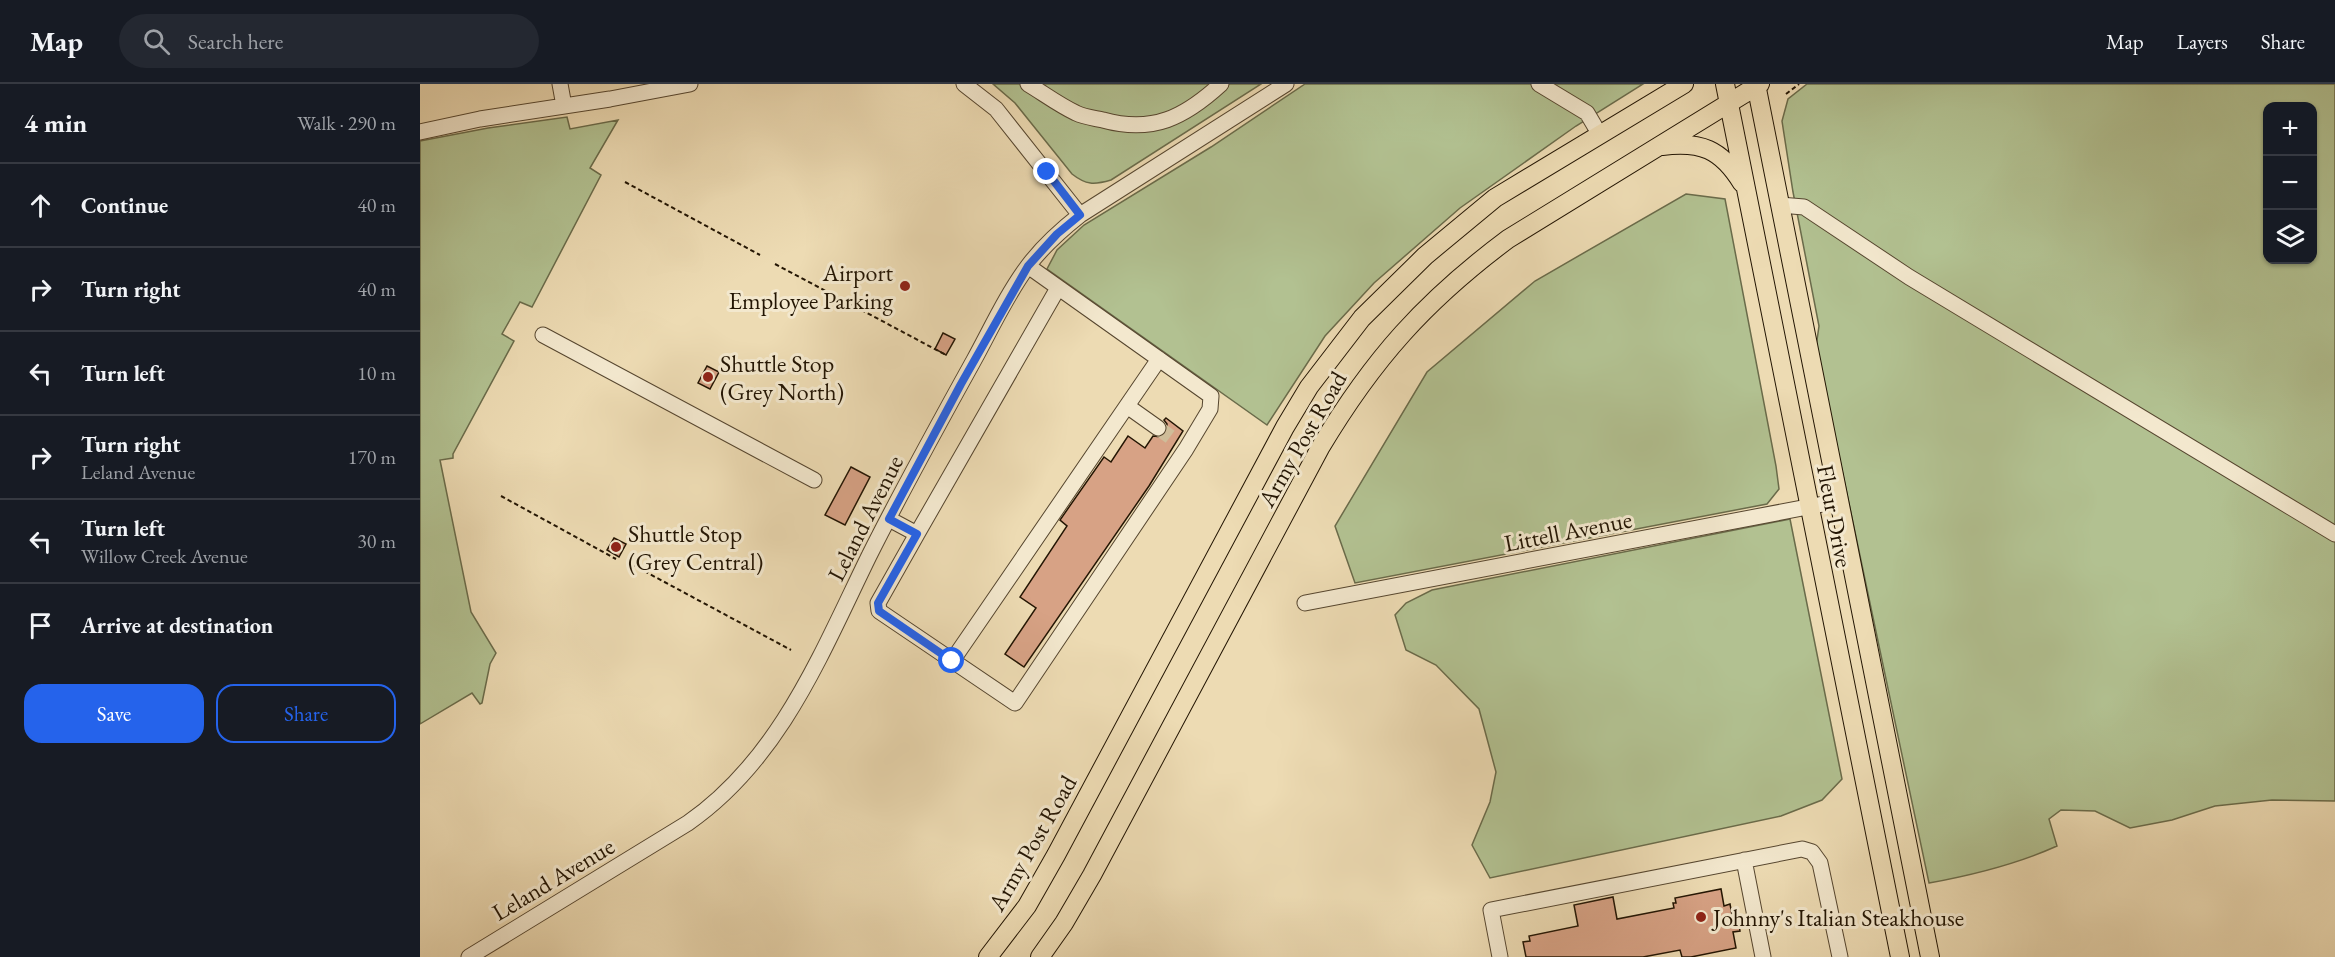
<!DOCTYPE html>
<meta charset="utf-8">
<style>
body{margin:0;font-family:"EB Garamond",serif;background:#242831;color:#f1f3f6}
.controls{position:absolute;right:18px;top:18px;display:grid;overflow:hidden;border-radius:12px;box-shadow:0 2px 4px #0004}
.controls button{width:54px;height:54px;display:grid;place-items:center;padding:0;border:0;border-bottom:2px solid #363941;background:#171b24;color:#f1f3f6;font:30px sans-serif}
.stop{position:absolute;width:18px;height:18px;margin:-14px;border:4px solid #2563eb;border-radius:50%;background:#fff}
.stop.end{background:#2563eb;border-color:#fff;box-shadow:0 2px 6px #0008}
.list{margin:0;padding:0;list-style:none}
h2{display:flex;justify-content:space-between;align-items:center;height:78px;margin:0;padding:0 24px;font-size:26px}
h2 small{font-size:20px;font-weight:400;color:#9ea1a6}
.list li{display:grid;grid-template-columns:39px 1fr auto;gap:18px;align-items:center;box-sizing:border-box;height:84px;padding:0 24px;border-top:2px solid #363941}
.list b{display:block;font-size:22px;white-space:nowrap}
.list p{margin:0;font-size:20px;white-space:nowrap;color:#9ea1a6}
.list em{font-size:20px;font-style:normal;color:#9ea1a6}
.actions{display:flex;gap:12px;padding:18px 24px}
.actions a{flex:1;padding:14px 0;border:2px solid #2563eb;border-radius:18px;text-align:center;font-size:21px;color:#2563eb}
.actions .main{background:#2563eb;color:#fff}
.icon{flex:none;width:33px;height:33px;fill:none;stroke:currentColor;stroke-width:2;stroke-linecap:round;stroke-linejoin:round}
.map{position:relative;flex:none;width:1915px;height:873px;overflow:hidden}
header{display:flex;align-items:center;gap:36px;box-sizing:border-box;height:84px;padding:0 30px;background:#171b24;border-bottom:2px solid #363941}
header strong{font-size:28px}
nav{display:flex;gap:33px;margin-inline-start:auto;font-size:21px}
.search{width:420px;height:54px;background:#242831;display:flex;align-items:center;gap:15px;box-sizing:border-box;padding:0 21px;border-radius:33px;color:#9ea1a6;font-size:22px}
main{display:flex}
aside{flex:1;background:#171b24}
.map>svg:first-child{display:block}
.green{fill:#b2c191;stroke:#6a6b4a;stroke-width:1.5;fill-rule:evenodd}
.building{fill:#d7a285;stroke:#231503;stroke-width:1.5}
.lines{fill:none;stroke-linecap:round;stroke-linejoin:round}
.minor-tunnel{stroke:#cfbd99;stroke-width:15;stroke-dasharray:15 8;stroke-linecap:butt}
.minor-casing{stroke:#56462f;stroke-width:17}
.major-casing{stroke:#231503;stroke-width:20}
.path{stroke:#231503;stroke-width:2;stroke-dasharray:4.5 3;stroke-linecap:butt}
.minor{stroke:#f3e8ce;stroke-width:15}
.major{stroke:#eddbb3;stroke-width:18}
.route{stroke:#2563eb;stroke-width:8}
.poi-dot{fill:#8f2418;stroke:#f3e8ce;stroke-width:2}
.labels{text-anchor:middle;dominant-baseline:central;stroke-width:6;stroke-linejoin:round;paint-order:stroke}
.poi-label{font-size:24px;fill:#231503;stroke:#f3e8ce;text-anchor:start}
.street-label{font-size:24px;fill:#231503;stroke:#f3e8ce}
</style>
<header>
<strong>Map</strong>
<div class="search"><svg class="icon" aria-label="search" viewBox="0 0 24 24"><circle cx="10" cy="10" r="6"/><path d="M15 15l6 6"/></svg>Search here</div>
<nav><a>Map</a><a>Layers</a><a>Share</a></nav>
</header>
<main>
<aside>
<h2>4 min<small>Walk · 290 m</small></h2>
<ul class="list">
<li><svg class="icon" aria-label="ahead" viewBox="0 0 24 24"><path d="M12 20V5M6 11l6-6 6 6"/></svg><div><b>Continue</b></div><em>40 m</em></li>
<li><svg class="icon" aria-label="right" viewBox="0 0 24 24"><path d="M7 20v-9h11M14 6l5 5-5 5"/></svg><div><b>Turn right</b></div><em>40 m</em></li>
<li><svg class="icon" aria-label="left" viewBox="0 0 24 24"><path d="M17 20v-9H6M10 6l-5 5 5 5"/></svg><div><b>Turn left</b></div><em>10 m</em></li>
<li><svg class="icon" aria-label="right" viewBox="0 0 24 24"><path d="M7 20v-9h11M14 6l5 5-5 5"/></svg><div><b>Turn right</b><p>Leland Avenue</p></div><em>170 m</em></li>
<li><svg class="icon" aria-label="left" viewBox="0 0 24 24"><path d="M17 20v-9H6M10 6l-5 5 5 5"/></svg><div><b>Turn left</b><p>Willow Creek Avenue</p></div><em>30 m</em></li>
<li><svg class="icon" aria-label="arrive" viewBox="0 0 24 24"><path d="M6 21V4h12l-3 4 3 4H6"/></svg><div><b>Arrive at destination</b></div></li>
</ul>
<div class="actions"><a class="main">Save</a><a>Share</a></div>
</aside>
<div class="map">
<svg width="1915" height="873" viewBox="0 0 1915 873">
<rect width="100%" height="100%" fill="#eddbb3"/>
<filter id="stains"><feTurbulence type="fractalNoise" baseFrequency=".00333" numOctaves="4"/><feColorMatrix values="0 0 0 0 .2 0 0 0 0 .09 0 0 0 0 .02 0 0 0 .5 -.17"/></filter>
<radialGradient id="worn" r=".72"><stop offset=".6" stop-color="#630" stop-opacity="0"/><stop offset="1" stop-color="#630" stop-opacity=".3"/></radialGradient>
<!-- green -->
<path class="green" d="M 573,0 L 841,0 L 691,96 C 674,101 666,101 652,90 L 595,19 Z
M 885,0 L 1223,0 L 1156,42 L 1040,124 L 954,199 L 905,252 L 847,341 L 627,185 L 637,166 L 664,141 L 791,63 Z
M 1387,0 L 1915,0 L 1915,717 L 1852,716 L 1795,722 L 1752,736 L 1710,744 L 1675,727 L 1641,726 L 1629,735 L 1637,762 C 1595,781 1553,791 1509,799 L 1396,263 L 1399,242 L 1373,108 L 1362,37 L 1368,15 ZM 1848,22 L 1892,22 L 1892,176 L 1848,176 Z
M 147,33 L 150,45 L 198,36 L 170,84 L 181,91 L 112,223 L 100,218 L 82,250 L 94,257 L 33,370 L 33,374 L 20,376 L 51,528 L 76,569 L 70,580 L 62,619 L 60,620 L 52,609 L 0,640 L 0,57 L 68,44 Z
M 1266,110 L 1305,115 L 1356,382 L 1359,405 L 1347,420 L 935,499 L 915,442 L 1007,288 L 1115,197 Z
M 1370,435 L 1422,695 L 1402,716 L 1361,732 L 1070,794 L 1052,761 L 1070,718 L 1076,688 L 1059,625 L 1016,581 L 986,566 L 975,531 L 986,519 L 1012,506 Z"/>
<!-- building -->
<path class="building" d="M 523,249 L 535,255 L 526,271 L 515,265 Z
M 287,282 L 299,288 L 290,305 L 278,299 Z
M 746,334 L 763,347 L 729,402 L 604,583 L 585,570 L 616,524 L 600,513 L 647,442 L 640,436 L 684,373 L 691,378 L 708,352 L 725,364 L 733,352 L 742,353 L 746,349 L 747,340 L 744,336 Z
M 431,383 L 450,393 L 425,441 L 405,431 Z
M 194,454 L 206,460 L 199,473 L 187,466 Z
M 1301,805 L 1304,822 L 1310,820 L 1313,836 L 1318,835 L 1320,847 L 1313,848 L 1316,864 L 1271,873 L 1262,873 L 1260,866 L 1223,873 L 1106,873 L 1103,858 L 1110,857 L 1109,852 L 1158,842 L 1154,821 L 1193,813 L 1197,835 L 1254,824 L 1253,819 L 1256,819 L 1255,814 Z"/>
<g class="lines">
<!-- minor-tunnel -->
<path class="minor-tunnel" d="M 738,344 L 756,357"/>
<!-- minor casing -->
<g class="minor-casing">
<path id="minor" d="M 140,0 L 144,22
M 544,0 L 576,25 L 660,131
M 608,0 C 623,9 639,21 656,29 C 664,33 674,34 683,36 C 733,50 765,33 801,0
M 1119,0 L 1167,29 L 1180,51
M 0,48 L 60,35 L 190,15 L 270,0
M 1360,121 L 1384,123 L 1489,193 L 1915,450
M 123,251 L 394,396
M 707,322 L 738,344
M 469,435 L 497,450 L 458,519 L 459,527 L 595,619 L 766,365 L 790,325 L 791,312 L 608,182
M 497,450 L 638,204
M 885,519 L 1419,417
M 532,577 L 739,275
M 1324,776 L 1343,873
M 49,873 L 268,739 C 360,675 401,570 449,472 C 482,406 518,341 554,276 C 571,245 587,210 608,182 C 623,162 641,146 660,131 L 866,0
M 1080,873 L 1071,826 L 1382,765 L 1392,768 L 1400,779 L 1420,873"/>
</g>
<!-- major casing -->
<g class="major-casing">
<path id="major" d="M 1305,0 L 1480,873
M 1336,0 L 1510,873
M 1242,62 C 1281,57 1301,65 1322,99
M 568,873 L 607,822 L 636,771 L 865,343 L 889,303 L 942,234 L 1005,172 L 1075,114 L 1264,0
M 620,873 L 644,839 L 672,791 L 900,364 C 953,275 1005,217 1088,155 L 1340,0"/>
</g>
<!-- path -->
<path class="path" d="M 1366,10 L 1379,0
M 205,98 L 340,171
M 355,180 L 526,271
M 81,412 L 196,475
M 211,480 L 371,566"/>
<!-- minor -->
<use href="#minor" class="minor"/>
<!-- major -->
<use href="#major" class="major"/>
</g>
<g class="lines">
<!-- route -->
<path class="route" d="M 532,577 L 459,527 L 458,519 L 497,450 L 469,435 L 541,300 L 608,182 L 637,150 L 660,131 L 627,88"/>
</g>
<!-- markers -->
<g class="poi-dot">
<circle cx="485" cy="202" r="6"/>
<circle cx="288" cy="293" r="6"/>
<circle cx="196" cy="463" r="6"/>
<circle cx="1281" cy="833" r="6"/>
</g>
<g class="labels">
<!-- poi labels -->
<g class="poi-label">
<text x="473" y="188" text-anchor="end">Airport<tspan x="473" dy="28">Employee Parking</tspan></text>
<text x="300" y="279">Shuttle Stop<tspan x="300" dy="28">(Grey North)</tspan></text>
<text x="208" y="449">Shuttle Stop<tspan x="208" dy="28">(Grey Central)</tspan></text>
<text x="1293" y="833">Johnny's Italian Steakhouse</text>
</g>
<!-- street labels -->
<g class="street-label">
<text transform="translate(882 355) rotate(-60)">Army Post Road</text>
<text transform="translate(1415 432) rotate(79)">Fleur Drive</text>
<text transform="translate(445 434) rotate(-63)">Leland Avenue</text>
<text transform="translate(1148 447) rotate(-11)">Littell Avenue</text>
<text transform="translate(612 759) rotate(-60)">Army Post Road</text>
<text transform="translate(133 795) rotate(-31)">Leland Avenue</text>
</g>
</g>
<rect width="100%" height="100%" filter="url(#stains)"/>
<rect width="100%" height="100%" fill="url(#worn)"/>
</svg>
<div class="controls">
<button>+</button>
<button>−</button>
<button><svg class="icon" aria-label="layers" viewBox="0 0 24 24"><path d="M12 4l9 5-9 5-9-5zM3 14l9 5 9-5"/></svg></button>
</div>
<div class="stop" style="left:532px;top:577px"></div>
<div class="stop end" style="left:627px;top:88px"></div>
</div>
</main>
